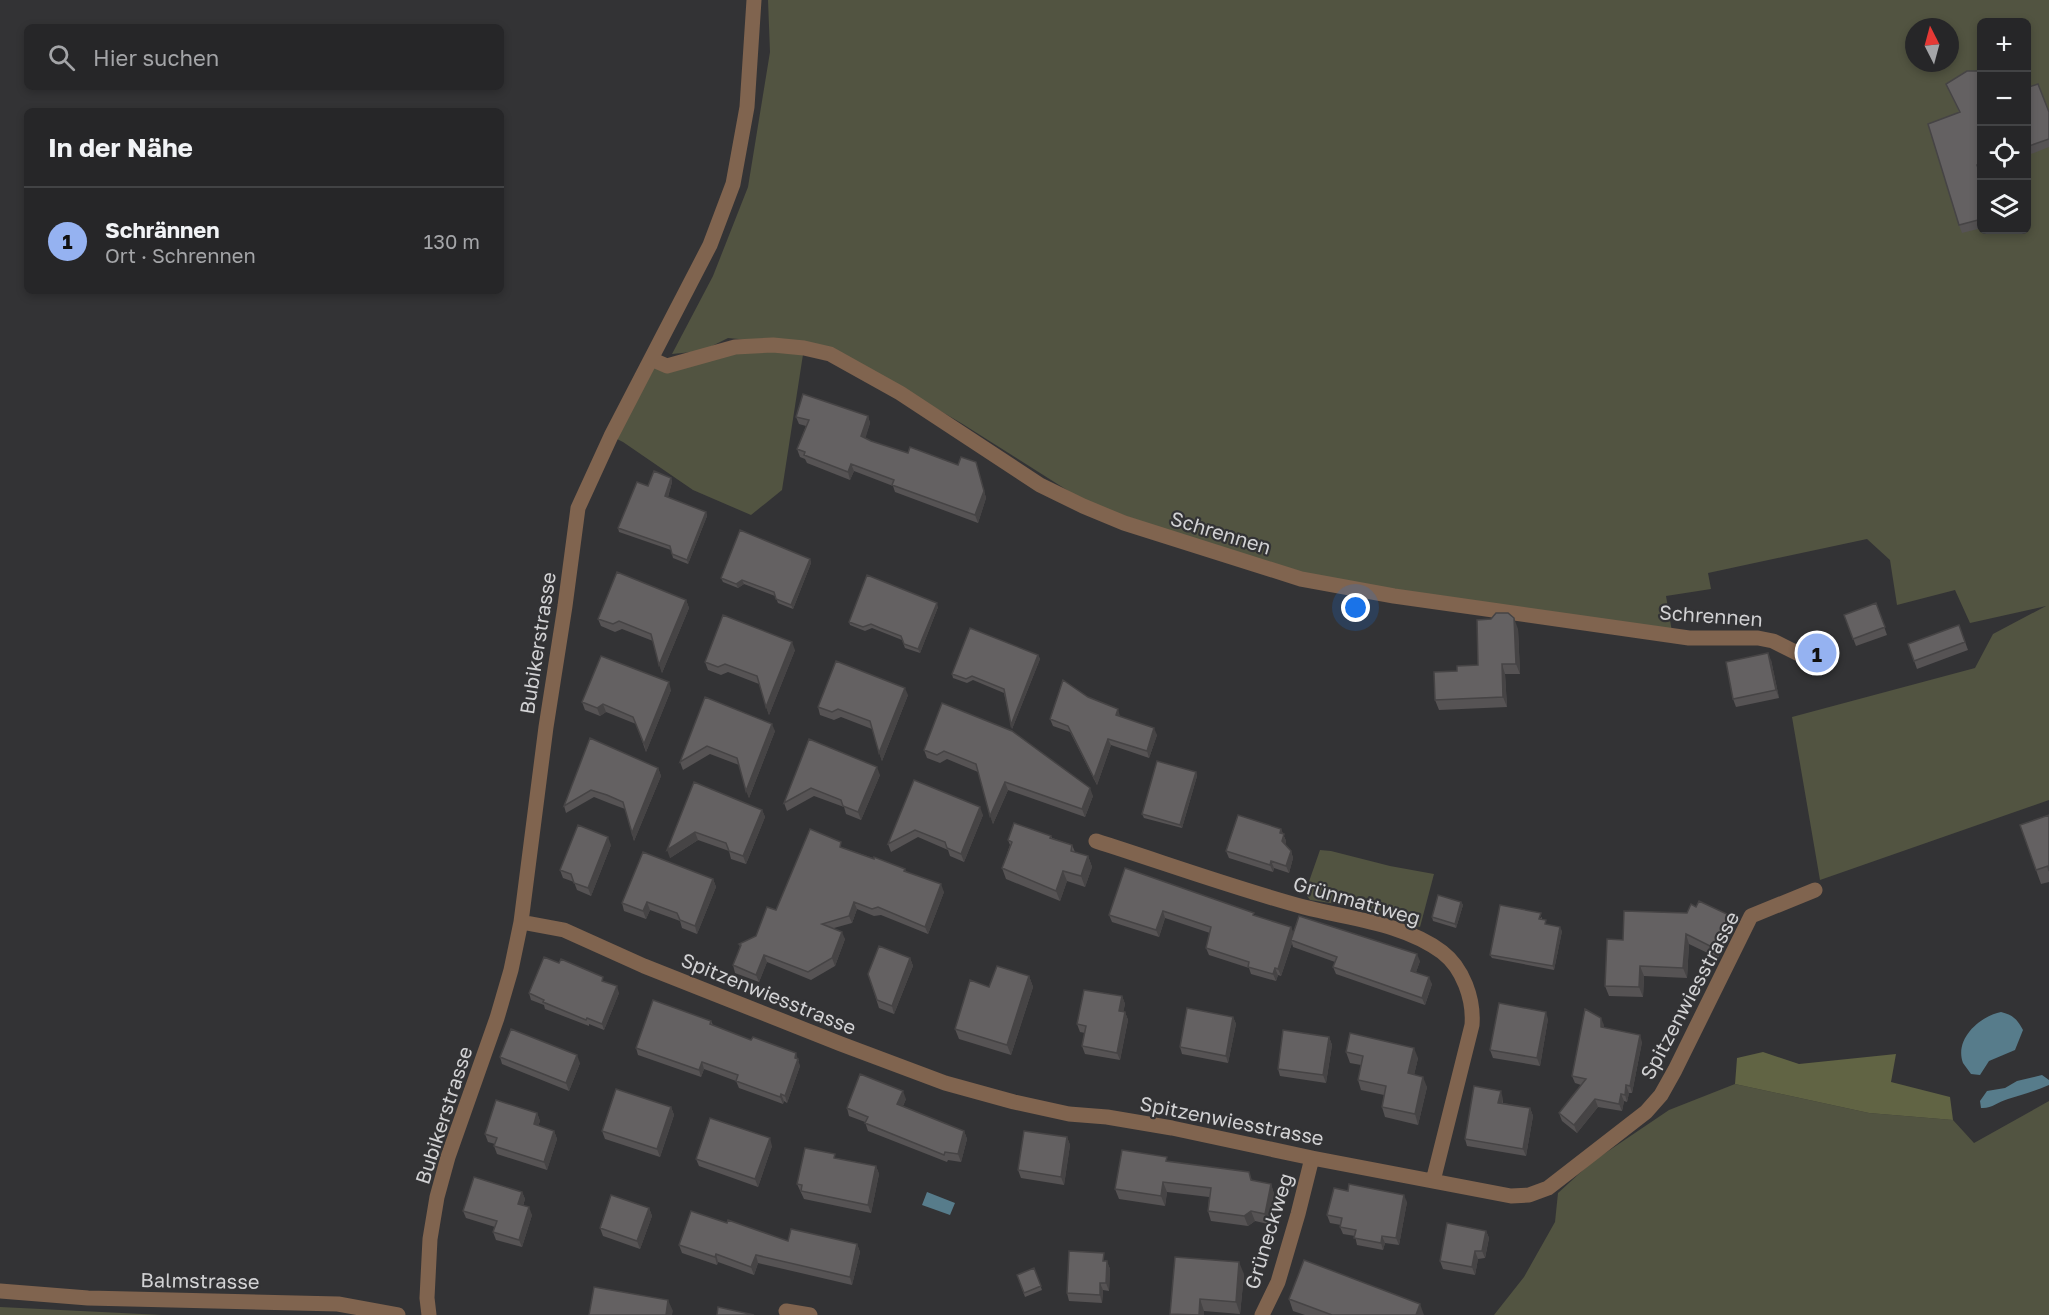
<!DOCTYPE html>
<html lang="de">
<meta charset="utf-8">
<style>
body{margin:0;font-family:"Golos Text",sans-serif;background:#2e2e30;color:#f1f3f6}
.controls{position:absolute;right:18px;top:18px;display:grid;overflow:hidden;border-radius:9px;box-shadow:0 3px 9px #0003}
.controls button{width:54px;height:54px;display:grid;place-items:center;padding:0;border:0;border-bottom:2px solid #424345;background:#262628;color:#f1f3f6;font:30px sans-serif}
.compass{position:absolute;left:1905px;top:18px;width:54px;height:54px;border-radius:50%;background:#262628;box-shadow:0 3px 9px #0003;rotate:354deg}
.you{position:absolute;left:1356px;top:608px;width:21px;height:21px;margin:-15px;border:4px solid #fff;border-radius:50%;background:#1a73e8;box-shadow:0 0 0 9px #1a73e833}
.badge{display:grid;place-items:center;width:39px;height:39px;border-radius:50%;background:#95b2f1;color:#111;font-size:20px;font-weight:700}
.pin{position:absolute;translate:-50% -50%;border:3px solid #fff;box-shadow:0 2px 6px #0006}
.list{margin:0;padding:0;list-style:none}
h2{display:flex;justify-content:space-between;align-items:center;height:78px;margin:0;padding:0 24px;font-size:26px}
h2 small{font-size:20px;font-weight:400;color:#a4a5a8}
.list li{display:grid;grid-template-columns:39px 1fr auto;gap:18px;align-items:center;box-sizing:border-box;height:108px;padding:0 24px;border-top:2px solid #424345}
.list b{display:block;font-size:22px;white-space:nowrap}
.list p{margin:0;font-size:20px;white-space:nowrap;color:#a4a5a8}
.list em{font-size:20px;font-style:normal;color:#a4a5a8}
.icon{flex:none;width:33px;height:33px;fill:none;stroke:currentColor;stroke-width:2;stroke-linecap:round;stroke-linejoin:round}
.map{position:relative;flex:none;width:2049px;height:1315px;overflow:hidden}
.search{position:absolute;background:#262628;box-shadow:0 3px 9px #0003;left:24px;top:24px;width:480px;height:66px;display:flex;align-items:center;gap:15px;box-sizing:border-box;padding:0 21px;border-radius:9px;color:#a4a5a8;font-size:22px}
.panel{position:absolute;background:#262628;box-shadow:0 3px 9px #0003;left:24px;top:108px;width:480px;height:186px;border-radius:9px}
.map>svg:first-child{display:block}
.green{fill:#525441;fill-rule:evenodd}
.forest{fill:#616444}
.water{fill:#577c8b}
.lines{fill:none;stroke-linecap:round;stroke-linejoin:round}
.minor{stroke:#80644f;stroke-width:15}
.wall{fill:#565354}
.shaded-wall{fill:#464445}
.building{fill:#646162;stroke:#464445;stroke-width:1.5}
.labels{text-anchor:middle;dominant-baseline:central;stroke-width:4.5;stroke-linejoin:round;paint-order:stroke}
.street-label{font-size:20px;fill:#d2d2d4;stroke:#333335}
</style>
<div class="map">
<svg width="2049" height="1315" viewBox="0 0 2049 1315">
<rect width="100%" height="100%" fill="#333335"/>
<!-- green -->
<path class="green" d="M 768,0 L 2049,0 L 2049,800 L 1820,880 L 1792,717 L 1975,668 L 1993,634 L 2046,606 L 1970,623 L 1955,590 L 1897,605 L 1890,560 L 1867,539 L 1708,573 L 1711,589 L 1666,596 L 1672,632 L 1304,575 L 1089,504 L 961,423 L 833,348 L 728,338 L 702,351 L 672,354 L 713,276 L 748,187 L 770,52 ZM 1982,22 L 2026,22 L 2026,230 L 1982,230 ZM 1914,27 L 1950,27 L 1950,63 L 1914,63 Z
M 735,347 L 804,348 L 782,490 L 751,515 L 693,490 L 623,442 L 611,436 L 651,359 L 667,366 Z
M 1320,850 L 1331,851 L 1390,866 L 1434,874 L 1420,927 L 1357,907 L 1310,900 L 1305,893 Z
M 1735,1084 L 1869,1113 L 1953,1120 L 1974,1143 L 2049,1101 L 2049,1315 L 1494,1315 L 1524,1277 L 1555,1222 L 1558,1193 L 1592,1162 L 1669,1110 Z
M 0,1307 L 162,1315 L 0,1315 Z"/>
<!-- forest -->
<path class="forest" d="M 1763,1052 L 1799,1064 L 1896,1054 L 1891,1082 L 1950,1097 L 1953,1120 L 1869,1113 L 1735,1084 L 1737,1058 Z"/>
<!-- water -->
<path class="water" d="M 2001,1012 C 2013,1015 2017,1019 2023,1030 L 2015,1050 L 1989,1061 L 1980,1075 L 1971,1074 C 1969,1071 1965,1066 1963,1063 C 1954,1039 1980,1016 2001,1012 Z
M 2042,1075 L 2049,1080 L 2049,1085 C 2035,1091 2022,1095 2008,1099 C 1998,1102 1991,1109 1981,1108 L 1980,1101 L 1987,1091 L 2005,1088 L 2017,1081 Z
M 927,1192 L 955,1203 L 950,1215 L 922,1205 Z"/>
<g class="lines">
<!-- minor -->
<path class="minor" d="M 651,359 L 667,366 L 735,347 L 773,345 L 804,348 L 830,354 L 900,393 L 1040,485 L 1083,506 L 1124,523 L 1301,579 L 1394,596 L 1689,638 L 1758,638 L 1773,641 L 1807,658 L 1820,660
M 1096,841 C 1165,863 1234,888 1304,907 C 1350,919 1403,923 1442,952 C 1463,968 1474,999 1472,1025 L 1433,1181
M 521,922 L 564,930 L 644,966 L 841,1044 L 945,1083 L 1014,1102 L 1069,1114 L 1107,1117 L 1172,1128 L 1312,1158 L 1511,1196 L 1529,1195 L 1548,1188 L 1646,1112 L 1661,1095 L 1675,1070 L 1751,916 L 1815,890
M 0,1291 L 88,1298 L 338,1304 L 398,1315
M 786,1311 L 810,1315
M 429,1315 L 427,1298 L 430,1239 L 437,1197 L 448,1157 L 497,1018 L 511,970 L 521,922 L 546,727 L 565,606 L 578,508 L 611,436 L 710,245 L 733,184 L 747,107 L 754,0
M 1262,1315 L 1278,1282 L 1298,1214 L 1312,1158"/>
</g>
<!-- wall -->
<path class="wall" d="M 1982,71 L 1982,172 L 1980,173 L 1982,179 L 1982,228 L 1962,233 L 1959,225 L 1959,112 L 1946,84 Z
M 2026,88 L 2049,112 L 2049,147 L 2026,156 Z
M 868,416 L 870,423 L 865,438 L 871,441 L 908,453 L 958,465 L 976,462 L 986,498 L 978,523 L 895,492 L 893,486 L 854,471 L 850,480 L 807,463 L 805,459 L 800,457 L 797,449 L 806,426 L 799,424 L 796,417 Z
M 671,478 L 672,482 L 668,497 L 706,512 L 707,516 L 688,564 L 673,558 L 671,550 L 619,532 L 618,528 L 648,486 Z
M 810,559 L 811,563 L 793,609 L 778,603 L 775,596 L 744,584 L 738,588 L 723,582 L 721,578 Z
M 686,600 L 689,608 L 662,673 L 653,641 L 622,629 L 615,632 L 601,626 L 598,619 Z
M 1876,603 L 1887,635 L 1856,646 L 1844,615 Z
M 938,607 L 920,653 L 905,648 L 902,640 L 872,628 L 865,631 L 850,625 L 849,622 Z
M 1959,625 L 1968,650 L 1917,669 L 1908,644 Z
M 1518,629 L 1520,674 L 1505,674 L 1507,707 L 1439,710 L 1435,700 L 1457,671 L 1478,665 Z
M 795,650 L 769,715 L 759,684 L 728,672 L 721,675 L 708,670 L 705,662 Z
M 1038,655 L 1040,659 L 1012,729 L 1004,693 L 973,680 L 967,683 L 953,678 L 952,674 Z
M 1771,660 L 1779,698 L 1736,707 L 1733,699 Z
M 671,690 L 646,752 L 636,724 L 606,712 L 600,716 L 585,710 L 582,702 Z
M 908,695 L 882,761 L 872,729 L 841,717 L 834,720 L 820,715 L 818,707 Z
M 705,697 L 775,731 L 749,798 L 739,765 L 710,754 L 683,770 L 680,762 Z
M 1088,697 L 1120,716 L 1120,717 L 1157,735 L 1149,758 L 1111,745 L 1097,785 L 1070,732 L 1053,726 L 1050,719 Z
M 942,703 L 1093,796 L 1085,817 L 1008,790 L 993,824 L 978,772 L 947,759 L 940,763 L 927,758 L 924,750 Z
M 590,738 L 658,768 L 661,776 L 634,841 L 625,809 L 609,803 L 594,797 L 566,813 L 564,806 Z
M 809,739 L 880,775 L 861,820 L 846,814 L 844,807 L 814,796 L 787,811 L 784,803 Z
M 1196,772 L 1197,776 L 1182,828 L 1144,818 L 1142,814 Z
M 914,780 L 983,815 L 964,862 L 950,856 L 948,850 L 918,837 L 891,852 L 888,844 Z
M 694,782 L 762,810 L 765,817 L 746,864 L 731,859 L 729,851 L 698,840 L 670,858 Z
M 2049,815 L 2049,882 L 2041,884 L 2020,825 Z
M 1281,829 L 1286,841 L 1285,845 L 1291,851 L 1293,858 L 1289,873 L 1274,868 L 1273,872 L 1229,858 L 1226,851 Z
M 1051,836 L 1052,838 L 1072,845 L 1075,852 L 1088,856 L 1092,867 L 1085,887 L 1067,881 L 1060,901 L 1006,879 L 1002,868 L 1010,845 L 1008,840 Z
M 611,845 L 591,896 L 577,890 L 574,882 L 563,878 L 560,870 Z
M 844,848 L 905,869 L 906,872 L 944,892 L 928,934 L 881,915 L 874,916 L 857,909 L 852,923 L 834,928 L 845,939 L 835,966 L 811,980 L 767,962 L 759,982 L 735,973 L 733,965 L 740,947 L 739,944 L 756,936 L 776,910 Z
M 1125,868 L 1256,916 L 1291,927 L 1293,933 L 1420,961 L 1416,972 L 1432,984 L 1425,1005 L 1336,974 L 1333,967 L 1335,962 L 1293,947 L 1292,943 L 1281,976 L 1278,975 L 1276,981 L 1251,974 L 1249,968 L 1209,955 L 1206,948 L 1210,933 L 1165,918 L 1159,937 L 1112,922 L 1109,915 Z
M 713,879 L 716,887 L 697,934 L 682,928 L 680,921 L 650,910 L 646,919 L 624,911 L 622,903 Z
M 1461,902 L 1463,905 L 1456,928 L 1433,921 L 1432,917 Z
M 1542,917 L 1542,920 L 1547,925 L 1562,931 L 1554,970 L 1492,958 L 1490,955 Z
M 1733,926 L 1718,958 L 1689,944 L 1687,978 L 1644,976 L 1643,997 L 1609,996 L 1605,986 L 1623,940 Z
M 910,958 L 913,966 L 894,1014 L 879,1008 L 868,974 Z
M 1029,976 L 1033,987 L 1011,1055 L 959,1039 L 955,1029 L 989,987 Z
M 605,982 L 619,993 L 604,1030 L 589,1024 L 589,1026 L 545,1009 L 544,1005 L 531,1000 L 529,993 Z
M 1122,996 L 1125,1004 L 1123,1012 L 1125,1012 L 1128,1020 L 1120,1060 L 1085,1054 L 1082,1046 L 1085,1033 L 1080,1032 L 1077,1024 Z
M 1233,1017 L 1236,1024 L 1228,1063 L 1182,1054 L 1180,1047 Z
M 1548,1019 L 1540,1066 L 1493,1058 L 1490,1050 Z
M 711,1021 L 713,1025 L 799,1060 L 798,1062 L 800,1066 L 787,1103 L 784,1101 L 783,1104 L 739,1088 L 736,1081 L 704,1069 L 701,1077 L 638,1055 L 636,1048 Z
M 1604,1025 L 1604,1028 L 1642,1042 L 1632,1093 L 1629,1093 L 1627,1102 L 1624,1101 L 1622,1111 L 1598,1107 L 1577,1133 L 1562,1121 L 1559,1113 L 1581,1085 L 1575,1083 L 1572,1076 Z
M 1329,1037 L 1332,1045 L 1326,1083 L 1280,1076 L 1278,1069 Z
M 1346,1052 L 1418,1058 L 1414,1075 L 1427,1087 L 1418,1125 L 1385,1117 L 1382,1107 L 1384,1095 L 1361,1090 L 1358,1080 L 1361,1065 L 1350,1063 Z
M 500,1057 L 580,1063 L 569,1091 L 502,1064 Z
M 906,1099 L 903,1106 L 964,1131 L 967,1139 L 961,1162 L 948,1160 L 947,1162 L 868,1131 L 865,1122 L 849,1116 L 847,1108 Z
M 1503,1099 L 1503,1103 L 1530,1108 L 1533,1116 L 1526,1156 L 1467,1146 L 1465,1139 Z
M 671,1107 L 674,1115 L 660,1157 L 605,1139 L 602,1131 Z
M 537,1113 L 540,1121 L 538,1126 L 554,1131 L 557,1139 L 547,1170 L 497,1154 L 494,1146 L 495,1144 L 488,1142 L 485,1134 Z
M 1067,1137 L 1070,1145 L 1064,1185 L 1021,1178 L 1018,1170 Z
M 772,1146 L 758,1187 L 699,1166 L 696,1159 Z
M 836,1158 L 876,1166 L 879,1174 L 871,1213 L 804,1199 L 797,1184 Z
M 1169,1162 L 1249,1172 L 1252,1181 L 1271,1184 L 1274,1194 L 1268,1224 L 1255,1221 L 1248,1226 L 1211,1221 L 1208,1211 L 1209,1197 L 1167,1192 L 1165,1206 L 1119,1199 L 1115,1189 Z
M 522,1192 L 525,1199 L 523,1206 L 532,1215 L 522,1247 L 496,1240 L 493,1232 L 495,1227 L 466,1218 L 463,1211 Z
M 1407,1202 L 1399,1245 L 1385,1243 L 1383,1250 L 1357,1245 L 1355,1236 L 1343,1234 L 1340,1227 L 1341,1225 L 1330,1223 L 1327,1215 Z
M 649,1208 L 652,1216 L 640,1249 L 603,1236 L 600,1228 Z
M 727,1223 L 788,1241 L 857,1244 L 860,1252 L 852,1285 L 758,1263 L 754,1275 L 718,1262 L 717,1265 L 682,1253 L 679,1245 Z
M 1486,1231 L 1489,1238 L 1485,1258 L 1478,1259 L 1475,1275 L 1443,1269 L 1440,1261 Z
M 1106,1260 L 1110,1269 L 1109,1291 L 1103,1290 L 1102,1303 L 1069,1301 L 1067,1293 Z
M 1034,1268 L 1042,1290 L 1025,1297 L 1017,1275 Z
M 1244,1274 L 1240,1314 L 1204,1311 L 1204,1315 L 1171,1315 L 1170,1314 Z
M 1289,1299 L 1424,1315 L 1305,1315 L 1293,1311 Z"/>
<!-- shaded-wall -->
<path class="shaded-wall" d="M 868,416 L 870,423 L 864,443 L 861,436 Z
M 976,462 L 986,498 L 978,523 L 975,515 Z
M 851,464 L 854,471 L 850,480 L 848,472 Z
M 671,478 L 672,482 L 667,500 L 665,496 Z
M 706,512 L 707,516 L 688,564 L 687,560 Z
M 810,559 L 811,563 L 793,609 L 791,605 Z
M 742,580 L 744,584 L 738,588 L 736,584 Z
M 686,600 L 689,608 L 662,673 L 659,665 Z
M 937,603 L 938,607 L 920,653 L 918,649 Z
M 1514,618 L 1518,629 L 1520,674 L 1516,664 Z
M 792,642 L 795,650 L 769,715 L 766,707 Z
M 1768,653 L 1771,660 L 1779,698 L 1776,690 Z
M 1038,655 L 1040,659 L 1012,729 L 1011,725 Z
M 1502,664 L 1505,674 L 1507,707 L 1503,697 Z
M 669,682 L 671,690 L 646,752 L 644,744 Z
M 905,688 L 908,695 L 882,761 L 879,753 Z
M 603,704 L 606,712 L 600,716 L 597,708 Z
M 1118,709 L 1120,716 L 1118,722 L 1116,715 Z
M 772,724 L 775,731 L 749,798 L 746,791 Z
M 1154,728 L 1157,735 L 1149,758 L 1147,751 Z
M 1108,739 L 1111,745 L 1097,785 L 1094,778 Z
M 877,767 L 880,775 L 861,820 L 858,812 Z
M 658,768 L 661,776 L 634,841 L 632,833 Z
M 1196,772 L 1197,776 L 1182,828 L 1180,825 Z
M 1005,782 L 1008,790 L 993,824 L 990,816 Z
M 1090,788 L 1093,796 L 1085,817 L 1082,809 Z
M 980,807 L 983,815 L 964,862 L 961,854 Z
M 762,810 L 765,817 L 746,864 L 743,856 Z
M 1281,829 L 1286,841 L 1284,848 L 1280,833 Z
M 695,832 L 698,840 L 670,858 L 667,850 Z
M 608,837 L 611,845 L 591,896 L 588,888 Z
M 1291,851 L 1293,858 L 1289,873 L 1286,866 Z
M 1088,856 L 1092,867 L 1085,887 L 1081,876 Z
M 1271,861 L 1274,868 L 1273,872 L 1270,865 Z
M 1063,871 L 1067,881 L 1060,901 L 1056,891 Z
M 713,879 L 716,887 L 697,934 L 695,926 Z
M 941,884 L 944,892 L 928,934 L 925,927 Z
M 647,902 L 650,910 L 646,919 L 643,911 Z
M 854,902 L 857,909 L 852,923 L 849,916 Z
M 1461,902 L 1463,905 L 1456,928 L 1455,924 Z
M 1163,911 L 1165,918 L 1159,937 L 1156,930 Z
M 1729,915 L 1733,926 L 1718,958 L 1714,948 Z
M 1291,927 L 1294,934 L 1291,940 L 1292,943 L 1281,976 L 1278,969 Z
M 1560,927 L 1562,931 L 1554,970 L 1553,966 Z
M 842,932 L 845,939 L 835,966 L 832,958 Z
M 1686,934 L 1689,944 L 1687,978 L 1683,968 Z
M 1417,954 L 1420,961 L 1414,978 L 1411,971 Z
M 764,955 L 767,962 L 759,982 L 756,975 Z
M 910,958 L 913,966 L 894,1014 L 892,1006 Z
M 1640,966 L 1644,976 L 1643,997 L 1639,987 Z
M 1275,968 L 1278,975 L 1276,981 L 1273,974 Z
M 1029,976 L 1033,987 L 1011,1055 L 1007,1045 Z
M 1429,977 L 1432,984 L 1425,1005 L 1422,998 Z
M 617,986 L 619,993 L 604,1030 L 602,1024 Z
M 1122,996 L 1125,1004 L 1122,1019 L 1119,1011 Z
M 1125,1012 L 1128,1020 L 1120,1060 L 1117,1053 Z
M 1546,1012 L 1548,1019 L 1540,1066 L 1537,1058 Z
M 1233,1017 L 1236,1024 L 1228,1063 L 1226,1056 Z
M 1601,1018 L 1604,1025 L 1603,1034 L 1601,1027 Z
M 1640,1035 L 1642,1042 L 1632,1093 L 1630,1086 Z
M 1329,1037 L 1332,1045 L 1326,1083 L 1323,1075 Z
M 1414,1048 L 1418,1058 L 1412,1084 L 1408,1073 Z
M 796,1053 L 800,1066 L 787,1103 L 785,1096 Z
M 577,1055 L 580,1063 L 569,1091 L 566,1083 Z
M 702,1062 L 704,1069 L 701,1077 L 699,1070 Z
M 1423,1077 L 1427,1087 L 1418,1125 L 1415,1114 Z
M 1626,1085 L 1629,1093 L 1627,1102 L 1625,1095 Z
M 903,1091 L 906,1099 L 900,1112 L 897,1104 Z
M 1501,1091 L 1503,1099 L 1501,1110 L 1498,1103 Z
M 781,1094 L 784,1101 L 783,1104 L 780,1097 Z
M 1621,1094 L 1624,1101 L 1622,1111 L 1619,1104 Z
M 1595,1099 L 1598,1107 L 1577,1133 L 1574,1125 Z
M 671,1107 L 674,1115 L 660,1157 L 657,1149 Z
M 1530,1108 L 1533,1116 L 1526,1156 L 1523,1149 Z
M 537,1113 L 540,1121 L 536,1132 L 534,1124 Z
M 554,1131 L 557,1139 L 547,1170 L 544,1162 Z
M 964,1131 L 967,1139 L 961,1162 L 958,1154 Z
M 1067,1137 L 1070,1145 L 1064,1185 L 1061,1177 Z
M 770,1138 L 772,1146 L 758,1187 L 755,1179 Z
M 876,1166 L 879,1174 L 871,1213 L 868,1205 Z
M 1163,1182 L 1167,1192 L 1165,1206 L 1161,1196 Z
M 1271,1184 L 1274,1194 L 1268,1224 L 1265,1214 Z
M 522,1192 L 525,1199 L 521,1212 L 518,1204 Z
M 1404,1195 L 1407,1202 L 1399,1245 L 1396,1238 Z
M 529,1207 L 532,1215 L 522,1247 L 519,1240 Z
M 649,1208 L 652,1216 L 640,1249 L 637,1241 Z
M 1251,1211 L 1255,1221 L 1248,1226 L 1244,1216 Z
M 1486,1231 L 1489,1238 L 1485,1258 L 1482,1251 Z
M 1382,1236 L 1385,1243 L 1383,1250 L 1381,1243 Z
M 857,1244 L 860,1252 L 852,1285 L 850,1277 Z
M 1475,1251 L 1478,1259 L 1475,1275 L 1472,1267 Z
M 716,1254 L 718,1262 L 717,1265 L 715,1257 Z
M 756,1255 L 758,1263 L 754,1275 L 751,1267 Z
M 1107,1261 L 1110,1269 L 1109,1291 L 1106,1283 Z
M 1239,1262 L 1244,1274 L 1240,1314 L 1236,1302 Z
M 1100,1283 L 1103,1290 L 1102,1303 L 1100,1295 Z
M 1200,1299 L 1204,1311 L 1204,1315 L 1199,1315 Z
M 668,1300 L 673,1311 L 672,1315 L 666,1315 Z
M 1420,1304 L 1424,1315 L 1416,1315 Z"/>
<!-- building -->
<path class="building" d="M 1967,71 L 1982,71 L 1982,164 L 1977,165 L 1982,179 L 1982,219 L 1959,225 L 1928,124 L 1960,112 L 1946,84 Z
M 2038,84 L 2049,112 L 2049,139 L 2026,147 L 2026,88 Z
M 803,394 L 868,416 L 861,436 L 871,441 L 908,453 L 910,447 L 958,465 L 961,457 L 976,462 L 984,491 L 975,515 L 892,485 L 894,480 L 851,464 L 848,472 L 804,455 L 805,452 L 797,449 L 809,420 L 796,417 Z
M 654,471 L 671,478 L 665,496 L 706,512 L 687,560 L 672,554 L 670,546 L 618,528 L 637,482 L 648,486 Z
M 740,530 L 810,559 L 791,605 L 776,599 L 774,592 L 742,580 L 736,584 L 721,578 Z
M 617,572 L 686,600 L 659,665 L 651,634 L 619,621 L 613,624 L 598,619 Z
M 867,575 L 937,603 L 918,649 L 904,644 L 901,636 L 880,628 L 871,624 L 863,627 L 849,622 Z
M 1876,603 L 1885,627 L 1853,639 L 1844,615 Z
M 1496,613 L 1508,613 L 1514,618 L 1516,664 L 1502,664 L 1503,697 L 1435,700 L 1434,672 L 1457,671 L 1457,666 L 1478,665 L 1477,620 L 1491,619 Z
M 723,615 L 792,642 L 766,707 L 757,676 L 725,664 L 718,667 L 705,662 Z
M 1959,625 L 1965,642 L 1914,661 L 1908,644 Z
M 970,628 L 1038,655 L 1011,725 L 1004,689 L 972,676 L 966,679 L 952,674 Z
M 1768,653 L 1776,690 L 1733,699 L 1726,662 Z
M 601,656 L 669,682 L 644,744 L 633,717 L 603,704 L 597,708 L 582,702 Z
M 836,661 L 905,688 L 879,753 L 870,721 L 838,709 L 832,712 L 818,707 Z
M 1063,680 L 1088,697 L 1118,709 L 1116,715 L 1154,728 L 1147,751 L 1108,739 L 1094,778 L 1068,726 L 1050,719 Z
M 705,697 L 772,724 L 746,791 L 737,758 L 707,746 L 680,762 Z
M 942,703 L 1012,731 L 1090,788 L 1082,809 L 1005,782 L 990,816 L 976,764 L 944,751 L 937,755 L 924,750 Z
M 590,738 L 658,768 L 632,833 L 623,802 L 607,795 L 591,790 L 564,806 Z
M 809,739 L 877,767 L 858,812 L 843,806 L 841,800 L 811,788 L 784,803 Z
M 1157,761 L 1196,772 L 1180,825 L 1142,814 Z
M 914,780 L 980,807 L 961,854 L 947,848 L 945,842 L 915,830 L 888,844 Z
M 694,782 L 762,810 L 743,856 L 729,851 L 726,843 L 695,832 L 667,850 Z
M 1238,815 L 1281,829 L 1280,833 L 1284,834 L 1282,841 L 1291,851 L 1286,866 L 1271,861 L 1270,865 L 1226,851 Z
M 2049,815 L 2049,871 L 2048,866 L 2036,870 L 2020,825 Z
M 1014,823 L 1051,836 L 1050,838 L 1072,845 L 1071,851 L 1088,856 L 1081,876 L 1063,871 L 1056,891 L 1002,868 L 1012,842 L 1008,840 Z
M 578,825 L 608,837 L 588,888 L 574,883 L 571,874 L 560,870 Z
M 810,829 L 841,842 L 840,847 L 874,859 L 874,857 L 905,869 L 904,871 L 941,884 L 925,927 L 878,907 L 872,909 L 854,902 L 849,916 L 822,924 L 842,932 L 832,958 L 808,972 L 764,955 L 756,975 L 733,965 L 741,945 L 739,944 L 756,936 L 767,907 L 776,910 Z
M 643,852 L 713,879 L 695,926 L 680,920 L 677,913 L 647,902 L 643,911 L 622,903 Z
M 1125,868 L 1254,913 L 1253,915 L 1291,927 L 1278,969 L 1275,968 L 1273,974 L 1248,967 L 1249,962 L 1206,948 L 1211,927 L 1163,911 L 1156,930 L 1109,915 Z
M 1438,895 L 1461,902 L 1455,924 L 1432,917 Z
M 1699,901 L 1729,915 L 1714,948 L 1686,934 L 1683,968 L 1640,966 L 1639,987 L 1605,986 L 1607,939 L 1623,940 L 1624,911 L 1687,913 L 1691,904 L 1696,907 Z
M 1500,905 L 1541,913 L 1539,919 L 1546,920 L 1545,924 L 1560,927 L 1553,966 L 1490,955 Z
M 1299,916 L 1417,954 L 1411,971 L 1429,977 L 1422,998 L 1333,967 L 1337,957 L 1291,940 Z
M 879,946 L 910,958 L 892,1006 L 877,1000 L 868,974 Z
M 544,957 L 559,963 L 561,959 L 603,977 L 602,981 L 617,986 L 602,1024 L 587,1018 L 586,1020 L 543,1002 L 544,1000 L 529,993 Z
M 997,966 L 1029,976 L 1007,1045 L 955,1029 L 970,980 L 989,987 Z
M 1084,990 L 1122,996 L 1119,1011 L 1125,1012 L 1117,1053 L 1082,1046 L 1086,1026 L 1077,1024 Z
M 653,1000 L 711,1021 L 710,1024 L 751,1040 L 753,1037 L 796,1053 L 795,1058 L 798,1059 L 785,1096 L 781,1094 L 780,1097 L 736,1081 L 738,1075 L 702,1062 L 699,1070 L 636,1048 Z
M 1499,1003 L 1546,1012 L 1537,1058 L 1490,1050 Z
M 1187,1008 L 1233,1017 L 1226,1056 L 1180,1047 Z
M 1585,1009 L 1601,1018 L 1601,1027 L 1640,1035 L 1630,1086 L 1626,1085 L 1625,1095 L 1621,1094 L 1619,1104 L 1595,1099 L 1574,1125 L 1559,1113 L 1586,1079 L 1572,1076 Z
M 511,1029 L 577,1055 L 566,1083 L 500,1057 Z
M 1283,1030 L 1329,1037 L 1323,1075 L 1278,1069 Z
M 1350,1033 L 1414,1048 L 1408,1073 L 1423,1077 L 1415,1114 L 1382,1107 L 1386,1086 L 1358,1080 L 1363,1056 L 1346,1052 Z
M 860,1074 L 903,1091 L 897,1104 L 964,1131 L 958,1154 L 945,1152 L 944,1155 L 865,1123 L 868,1117 L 847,1108 Z
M 1474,1086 L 1501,1091 L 1498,1103 L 1530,1108 L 1523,1149 L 1465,1139 Z
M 616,1089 L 671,1107 L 657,1149 L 602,1131 Z
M 496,1100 L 537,1113 L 534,1124 L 554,1131 L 544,1162 L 494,1146 L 497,1138 L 485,1134 Z
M 710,1118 L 770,1138 L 755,1179 L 696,1159 Z
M 1024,1131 L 1067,1137 L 1061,1177 L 1018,1170 Z
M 805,1148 L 835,1154 L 834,1158 L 876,1166 L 868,1205 L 801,1191 L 802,1185 L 797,1184 Z
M 1122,1150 L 1167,1157 L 1166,1161 L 1249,1172 L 1251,1180 L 1271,1184 L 1265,1214 L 1251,1211 L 1244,1216 L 1208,1211 L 1211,1188 L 1163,1182 L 1161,1196 L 1115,1189 Z
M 474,1177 L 522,1192 L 518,1204 L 529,1207 L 519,1240 L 493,1232 L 497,1221 L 463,1211 Z
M 1349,1184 L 1404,1195 L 1396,1238 L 1382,1236 L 1381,1243 L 1354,1238 L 1356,1230 L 1340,1227 L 1342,1218 L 1327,1215 L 1334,1188 L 1348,1191 Z
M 611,1195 L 649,1208 L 637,1241 L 600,1228 Z
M 691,1211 L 727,1223 L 728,1220 L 788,1241 L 791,1229 L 857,1244 L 850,1277 L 756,1255 L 751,1267 L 716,1254 L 715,1257 L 679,1245 Z
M 1447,1223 L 1486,1231 L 1482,1251 L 1475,1251 L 1472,1267 L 1440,1261 Z
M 1069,1251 L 1104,1253 L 1103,1261 L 1107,1261 L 1106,1283 L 1100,1283 L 1100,1295 L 1067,1293 Z
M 1175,1257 L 1239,1262 L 1236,1302 L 1200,1299 L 1199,1315 L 1170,1314 Z
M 1304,1260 L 1420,1304 L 1416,1315 L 1332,1315 L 1289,1299 Z
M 1034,1268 L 1041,1286 L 1024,1293 L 1017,1275 Z
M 594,1287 L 668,1300 L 666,1315 L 589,1315 Z
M 718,1307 L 754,1315 L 717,1315 Z"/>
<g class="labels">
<!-- street labels -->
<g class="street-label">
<text transform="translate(1221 532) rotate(17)">Schrennen</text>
<text transform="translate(1711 615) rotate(4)">Schrennen</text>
<text transform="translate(537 643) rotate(-81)">Bubikerstrasse</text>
<text transform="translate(1357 900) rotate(16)">Grünmattweg</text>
<text transform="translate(769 993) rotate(22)">Spitzenwiesstrasse</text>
<text transform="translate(1689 995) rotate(-62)">Spitzenwiesstrasse</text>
<text transform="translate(443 1115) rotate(-72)">Bubikerstrasse</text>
<text transform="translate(1232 1120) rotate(11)">Spitzenwiesstrasse</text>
<text transform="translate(1268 1231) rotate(-73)">Grüneckweg</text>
<text transform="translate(200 1280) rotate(1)">Balmstrasse</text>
</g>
</g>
</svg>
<div class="controls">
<button>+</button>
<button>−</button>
<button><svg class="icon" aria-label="locate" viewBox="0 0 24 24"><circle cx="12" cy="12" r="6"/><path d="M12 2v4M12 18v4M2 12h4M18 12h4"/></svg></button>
<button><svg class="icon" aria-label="layers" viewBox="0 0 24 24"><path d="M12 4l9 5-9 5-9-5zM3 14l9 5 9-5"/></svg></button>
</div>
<svg class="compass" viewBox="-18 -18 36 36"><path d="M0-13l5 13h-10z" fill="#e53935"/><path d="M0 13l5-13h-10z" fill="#a4a5a8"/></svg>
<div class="you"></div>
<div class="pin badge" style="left:1817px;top:653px">1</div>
<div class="search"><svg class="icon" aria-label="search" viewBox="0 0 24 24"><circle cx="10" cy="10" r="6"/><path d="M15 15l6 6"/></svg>Hier suchen</div>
<section class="panel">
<h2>In der Nähe<small></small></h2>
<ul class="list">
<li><span class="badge">1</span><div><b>Schrännen</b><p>Ort · Schrennen</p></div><em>130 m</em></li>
</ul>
</section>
</div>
